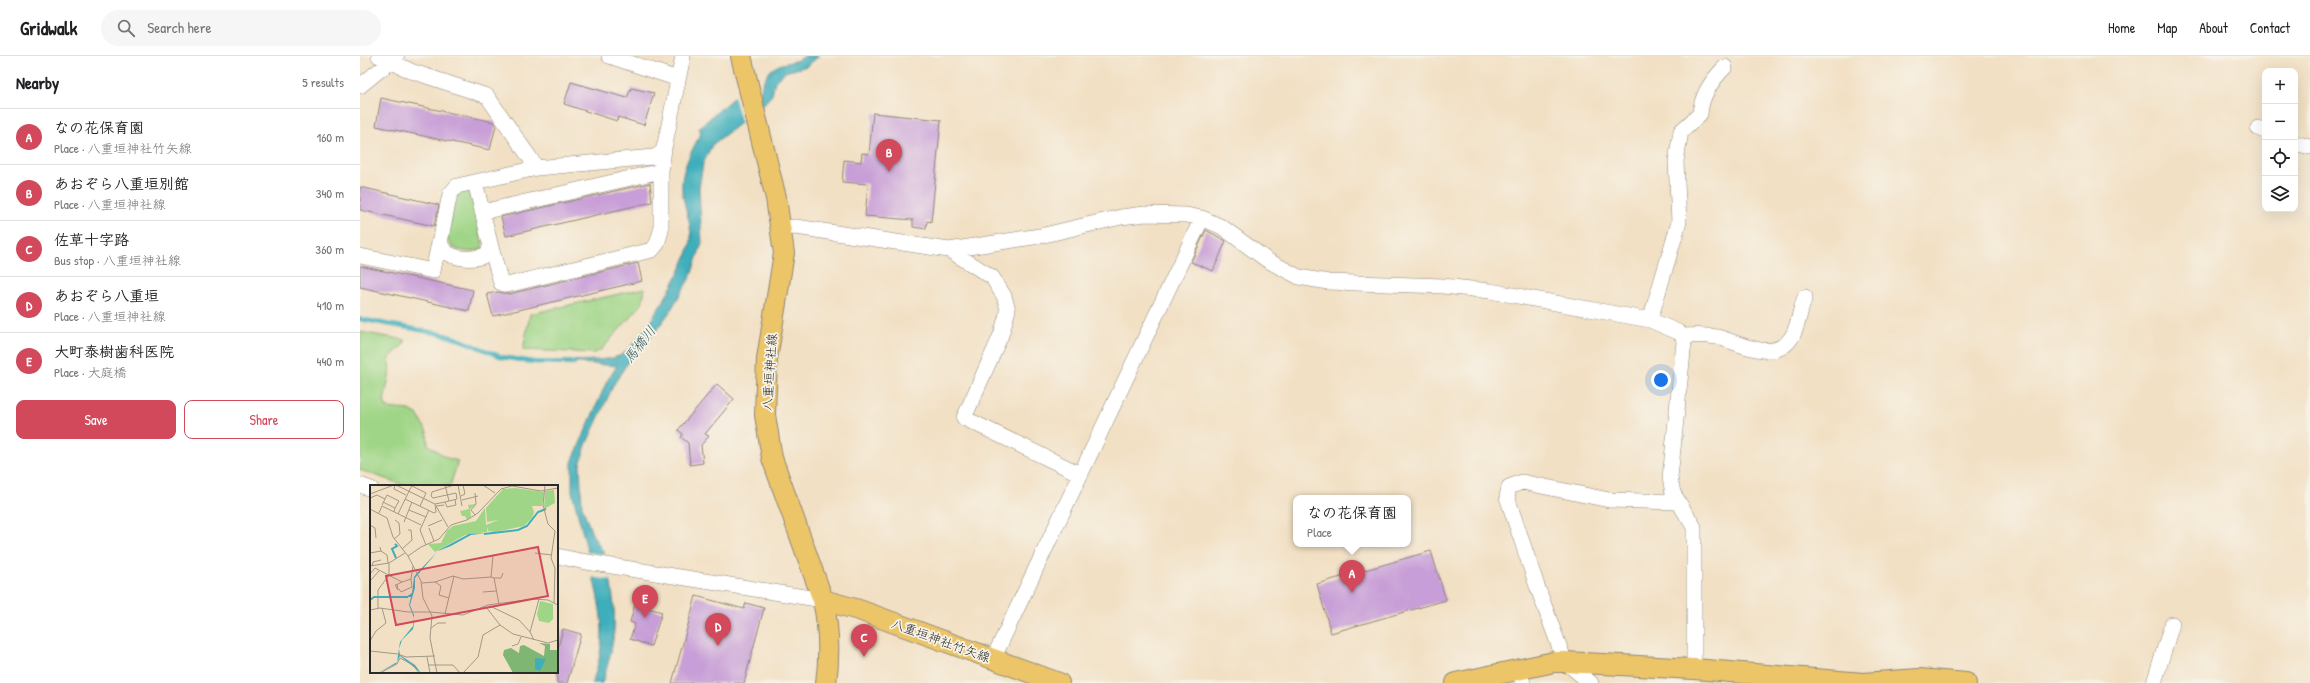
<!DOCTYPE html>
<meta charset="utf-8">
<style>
body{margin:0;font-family:"Patrick Hand","Klee One",sans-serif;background:#f6f6f6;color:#202124}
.controls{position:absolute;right:12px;top:12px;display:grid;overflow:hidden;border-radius:8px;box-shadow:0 4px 16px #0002}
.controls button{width:36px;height:36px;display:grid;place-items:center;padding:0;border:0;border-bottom:1px solid #e0e0e0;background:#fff;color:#202124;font:20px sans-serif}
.you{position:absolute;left:1301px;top:324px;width:14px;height:14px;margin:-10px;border:3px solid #fff;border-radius:50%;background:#1a73e8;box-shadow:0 0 0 6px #1a73e833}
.badge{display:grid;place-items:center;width:26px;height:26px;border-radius:50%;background:#d1495b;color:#fff;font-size:13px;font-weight:700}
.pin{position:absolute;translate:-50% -33px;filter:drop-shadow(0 1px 2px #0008)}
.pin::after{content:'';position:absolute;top:21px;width:14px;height:12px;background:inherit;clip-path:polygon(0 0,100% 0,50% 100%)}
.popup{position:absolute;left:933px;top:439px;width:118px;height:52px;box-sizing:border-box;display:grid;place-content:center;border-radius:8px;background:#fff;filter:drop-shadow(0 1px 3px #0005);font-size:13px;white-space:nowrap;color:#757577}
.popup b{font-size:15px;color:#202124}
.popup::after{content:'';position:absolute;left:50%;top:100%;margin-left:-8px;border:8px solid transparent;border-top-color:#fff}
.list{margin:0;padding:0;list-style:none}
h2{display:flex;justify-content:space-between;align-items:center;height:52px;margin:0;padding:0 16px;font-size:17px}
h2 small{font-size:13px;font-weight:400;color:#757577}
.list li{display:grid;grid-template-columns:26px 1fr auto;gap:12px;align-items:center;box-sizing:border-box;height:56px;padding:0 16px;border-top:1px solid #e0e0e0}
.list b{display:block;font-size:15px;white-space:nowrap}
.list p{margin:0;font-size:13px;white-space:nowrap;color:#757577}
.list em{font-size:13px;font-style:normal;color:#757577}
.actions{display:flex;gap:8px;padding:12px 16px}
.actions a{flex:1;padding:9px 0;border:1px solid #d1495b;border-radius:8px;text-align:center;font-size:14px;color:#d1495b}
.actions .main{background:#d1495b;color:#fff}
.icon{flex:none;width:22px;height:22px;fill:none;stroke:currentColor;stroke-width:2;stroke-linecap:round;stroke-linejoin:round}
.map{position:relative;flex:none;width:1950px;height:627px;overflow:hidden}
header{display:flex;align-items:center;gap:24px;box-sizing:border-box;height:56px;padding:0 20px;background:#fff;border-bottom:1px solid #e0e0e0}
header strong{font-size:19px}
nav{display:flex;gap:22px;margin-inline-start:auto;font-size:14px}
.search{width:280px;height:36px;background:#f6f6f6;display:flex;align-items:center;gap:10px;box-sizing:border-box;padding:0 14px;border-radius:22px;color:#757577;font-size:15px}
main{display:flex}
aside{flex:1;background:#fff}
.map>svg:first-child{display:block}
.green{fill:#9fd586;stroke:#658058}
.water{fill:#3eaebb;stroke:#346c73}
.pier{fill:#f2e0c4}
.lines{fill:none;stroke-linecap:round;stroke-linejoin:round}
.stream{stroke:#3eaebb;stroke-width:4.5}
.building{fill:#c79ed7}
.minor-casing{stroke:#8e8678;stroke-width:16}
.major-casing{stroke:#8e8678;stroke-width:22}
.minor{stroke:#fff;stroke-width:15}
.major{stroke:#edc569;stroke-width:20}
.labels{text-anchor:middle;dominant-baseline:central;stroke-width:3.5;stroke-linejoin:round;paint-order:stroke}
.street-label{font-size:13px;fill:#2b2b2b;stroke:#f7f3e8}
.water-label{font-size:14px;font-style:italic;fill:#32595d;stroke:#f7f3e8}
.inset-river{fill:none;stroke:#3eaebb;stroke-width:2}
.inset-road{fill:none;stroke:#a29887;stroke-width:1}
.view{fill:#d1495b;fill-opacity:0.15;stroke:#d1495b;stroke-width:2}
.inset-edge{fill:none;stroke:#2b2b2b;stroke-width:2}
</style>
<header>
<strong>Gridwalk</strong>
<div class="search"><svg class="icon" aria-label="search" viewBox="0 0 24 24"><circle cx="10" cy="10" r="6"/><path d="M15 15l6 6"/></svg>Search here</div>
<nav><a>Home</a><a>Map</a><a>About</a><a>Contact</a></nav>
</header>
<main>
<aside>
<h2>Nearby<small>5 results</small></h2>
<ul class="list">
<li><span class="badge">A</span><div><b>なの花保育園</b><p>Place · 八重垣神社竹矢線</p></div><em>160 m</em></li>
<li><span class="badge">B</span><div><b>あおぞら八重垣別館</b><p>Place · 八重垣神社線</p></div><em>340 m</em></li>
<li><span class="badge">C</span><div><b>佐草十字路</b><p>Bus stop · 八重垣神社線</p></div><em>360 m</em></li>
<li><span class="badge">D</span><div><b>あおぞら八重垣</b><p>Place · 八重垣神社線</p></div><em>410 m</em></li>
<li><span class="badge">E</span><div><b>大町泰樹歯科医院</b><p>Place · 大庭橋</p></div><em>440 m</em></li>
</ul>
<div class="actions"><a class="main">Save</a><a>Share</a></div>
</aside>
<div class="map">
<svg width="1950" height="627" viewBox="0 0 1950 627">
<rect width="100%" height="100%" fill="#f7f3e8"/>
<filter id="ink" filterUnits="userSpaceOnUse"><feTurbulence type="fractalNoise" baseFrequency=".025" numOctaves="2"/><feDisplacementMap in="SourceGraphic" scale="8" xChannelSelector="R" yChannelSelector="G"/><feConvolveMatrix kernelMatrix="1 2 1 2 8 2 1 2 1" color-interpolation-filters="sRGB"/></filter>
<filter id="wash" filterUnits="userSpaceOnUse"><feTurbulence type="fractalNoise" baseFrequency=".012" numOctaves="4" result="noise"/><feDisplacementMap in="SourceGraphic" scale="16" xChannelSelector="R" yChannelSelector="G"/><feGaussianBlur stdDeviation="0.9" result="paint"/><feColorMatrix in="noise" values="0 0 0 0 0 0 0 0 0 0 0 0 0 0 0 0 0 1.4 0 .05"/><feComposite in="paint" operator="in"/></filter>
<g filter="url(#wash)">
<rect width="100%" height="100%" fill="#f2e0c4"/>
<!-- green -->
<path class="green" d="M 105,135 C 117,141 120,179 123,192 C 111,198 104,196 92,191 L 86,181 L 95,138 Z
M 285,232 L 282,248 L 242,293 L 235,297 L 163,294 L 170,258 Z
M 0,276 L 45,284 L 44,288 L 29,302 L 30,316 L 24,345 L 27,352 L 49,354 L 57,358 L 67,376 L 68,389 L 87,402 L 98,405 L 90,430 L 46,430 L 0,414 Z"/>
<!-- water -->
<path class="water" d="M 445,0 L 459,0 L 447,10 L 425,16 L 415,25 L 412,39 L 398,54 C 400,36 401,15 422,8 C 430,6 438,5 445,0 Z
M 386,30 L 393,57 L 352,89 L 343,108 L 339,132 L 342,187 L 331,220 L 309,257 L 286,288 L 270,303 L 254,328 L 226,389 L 220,409 L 222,450 L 232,478 L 243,495 L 247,508 L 230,505 L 212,436 L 212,406 L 247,325 L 257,310 L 195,305 C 213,304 244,306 259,300 C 279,292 331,204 331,182 C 331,165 324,151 322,134 C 320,115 332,94 341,77 L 339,72 Z
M 230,508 L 248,511 C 257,558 258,580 242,627 L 232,627 C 249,580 241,554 230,508 Z"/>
<!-- pier -->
<path class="pier" d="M 385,29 L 395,58 L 382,68 L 374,40 Z
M 226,496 L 246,499 L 252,524 L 231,521 Z"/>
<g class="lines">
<!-- stream -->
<path class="stream" d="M 0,263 L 81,278 L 98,283 L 142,301 L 173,306 L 214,307"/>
</g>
<g id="blocks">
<!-- building -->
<path class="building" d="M 211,26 L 267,42 L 271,32 L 294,37 L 284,69 L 258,61 L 257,65 L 204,48 Z
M 21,42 L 134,66 L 136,69 L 130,94 L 16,70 Z
M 513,57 L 581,64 L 571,166 L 567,165 L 566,173 L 553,171 L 553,164 L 505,160 L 508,128 L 482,126 L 484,104 L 501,106 L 502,97 L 509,98 Z
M 290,127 L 292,146 L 146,180 L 141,161 Z
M 0,131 L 79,149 L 74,170 L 0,154 Z
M 846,174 L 866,185 L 853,215 L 831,206 Z
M 278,207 L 282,225 L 133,260 L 127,238 L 138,236 L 149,238 Z
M 0,210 L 113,234 L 109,255 L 0,231 Z
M 357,328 L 374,343 L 345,378 L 349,380 L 341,389 L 343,407 L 330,409 L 328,387 L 321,381 L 323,378 L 318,374 Z
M 1071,495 L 1086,544 L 971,577 L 957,528 Z
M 336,540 L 384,553 L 386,547 L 404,552 L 384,627 L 312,627 Z
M 275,548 L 302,556 L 291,590 L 270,583 L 275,568 L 270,566 Z
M 203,573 L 221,578 L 207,627 L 197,627 L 197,595 Z"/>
</g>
</g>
<g filter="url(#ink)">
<use href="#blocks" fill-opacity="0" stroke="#8e8678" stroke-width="1"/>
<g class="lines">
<!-- minor casing -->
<g class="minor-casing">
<path id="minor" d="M 19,0 L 51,15 L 127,40 L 177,112 L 293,101 L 302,97 L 305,88 L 323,0
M 249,0 L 318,23
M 0,30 L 37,0
M 1898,72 L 1905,75
M 1935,87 L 1950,91
M 115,126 L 131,191 L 126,199 C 111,205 85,204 80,186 L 90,138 L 97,130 L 177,112
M 122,156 L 301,115
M 422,172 L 436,171 L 589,194 L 680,180 L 761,161 L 785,158 L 826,159 L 842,162 L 862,171 L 907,204 L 939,221 L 968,226 L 1083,230 L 1130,235 L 1290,264 L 1318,276 L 1323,280 L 1324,286 L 1310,422 L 1313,437 L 1334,471 L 1334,613
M 131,191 L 141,227 L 147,229 L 292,194 L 297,188 L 301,175 L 301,115 L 304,93
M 589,194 L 632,221 L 644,240 L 648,254 L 641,279 L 604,362 L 720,418
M 0,200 L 73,215 L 80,182
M 1290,264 L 1319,166 L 1316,105 L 1321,75 L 1340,58 C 1341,39 1352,24 1365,11
M 1323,280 C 1335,279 1345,279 1357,281 C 1381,287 1416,309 1433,279 C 1439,267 1440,253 1445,241
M 0,429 L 11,433
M 197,500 L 221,505 L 463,544
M 633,603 L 842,162
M 1158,614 L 1163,627
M 1231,627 L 1205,606 L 1177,530 L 1147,441 L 1149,431 L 1162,426 L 1249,444 L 1317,446
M 1794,627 L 1812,568"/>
</g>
<!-- major casing -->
<g class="major-casing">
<path id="major" d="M 381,0 L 416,142 L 424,197 L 407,303 L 405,359 L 412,402 L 463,544 C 469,572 470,598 466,627
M 463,544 L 499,554 L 699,627
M 1096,627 L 1194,606 L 1205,606 L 1334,613 L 1503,627 L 1559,623 L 1606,627"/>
</g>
<!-- minor -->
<use href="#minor" class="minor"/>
<!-- major -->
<use href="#major" class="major"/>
</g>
</g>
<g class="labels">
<!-- street labels -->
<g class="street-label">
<text transform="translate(409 316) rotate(-86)">八重垣神社線</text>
<text transform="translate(581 584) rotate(20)">八重垣神社竹矢線</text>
</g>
<!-- water labels -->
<g class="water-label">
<text transform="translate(279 288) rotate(-52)">馬橋川</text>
</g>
</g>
<!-- overview -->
<g transform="translate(10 429)">
<rect width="188" height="188" fill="#f2e0c4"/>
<path d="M 145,3 L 174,7 L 172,21 L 162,21 L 164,27 L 162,33 L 154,41 L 125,47 L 118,46 L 117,42 L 117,47 L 95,50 L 65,67 L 58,59 L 71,58 L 77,46 L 83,41 L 106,36 L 115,23 L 116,40 L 128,35 L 117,37 L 116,23 L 133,4 ZM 184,5 L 185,18 L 174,24 L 175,6 ZM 106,19 L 100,24 L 101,32 L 97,35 L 95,31 L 92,31 L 90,26 L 99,24 L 98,20 ZM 170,116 L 183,119 L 183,134 L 179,138 L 169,136 L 167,129 Z" fill="#9fd586"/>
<path d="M 169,158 L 180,159 L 180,165 L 188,165 L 188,188 L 143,188 L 133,170 L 134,165 L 141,163 L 149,168 L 150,161 L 154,160 L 174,171 L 175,161 Z" fill="#7fb673"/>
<path d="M 117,48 L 101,50 L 81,61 L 68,66 L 45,93 L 45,103 L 40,120 L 44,130 L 44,139 L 43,144 L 32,155 L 29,164 L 30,170 L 45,180 L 51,188 L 30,171 L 26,179 L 8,188 L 27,177 L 30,157 L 43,141 L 44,133 L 39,120 L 41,112 L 36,112 L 42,108 L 44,92 L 47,88 L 69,65 L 99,49 ZM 165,173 L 176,174 L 170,186 L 165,184 Z" fill="#3eaebb"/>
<path class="inset-river" d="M 114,49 L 148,45 L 157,41 L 168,27 L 176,24M 25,59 L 27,61 L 22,64 L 26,73M 0,115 L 4,112 L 38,112"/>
<path class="inset-road" d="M 25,0 L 24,4 L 36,10M 26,0 L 65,19 L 75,17M 75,0 L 79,16M 84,0 L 62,7 L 61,11 L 63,13 L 86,8 L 87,14 L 75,17 L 77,22 L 86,20 L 85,15M 88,0 L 92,21M 113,0 L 125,8M 175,0 L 173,20 L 178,39 L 185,46 L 181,73 L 185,83 L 184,118M 42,1 L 56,8 L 50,21M 105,8 L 106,19 L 101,25 L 105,30M 0,9 L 24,0M 91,11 L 95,9 L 93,0M 0,13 L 7,10 L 15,14M 35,14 L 64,28 L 66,27 L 65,19M 92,15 L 108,11M 13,17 L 25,23 L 24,27M 12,20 L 17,10 L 29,16 L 25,23M 74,20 L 66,21 L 78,42M 0,24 L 17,33 L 23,52 L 38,71 L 51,96 L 53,113 L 62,131 L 60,153 L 67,188M 39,25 L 56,32M 9,28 L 12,21 L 51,40M 28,29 L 42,0M 34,37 L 42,17M 0,40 L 5,43 L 6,53M 58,41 L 72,35M 59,43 L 64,56M 24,54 L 30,49 L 29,38 L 25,35M 56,60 L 50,45 L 59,25M 32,64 L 42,55 L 41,45 L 38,45M 11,66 L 17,70 L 18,78M 0,68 L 11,66 L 10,62M 165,68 L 182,70M 38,71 L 51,62 L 69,54 L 81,40 L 97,35 L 108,28 L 131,4 L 142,1 L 171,6 L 188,3M 123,71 L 121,92 L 124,93 L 129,119M 0,81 L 19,78 L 35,68M 2,81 L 3,77 L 11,75M 0,89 L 5,83 L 32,97 L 41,94 L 43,81M 124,93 L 131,93 L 133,88M 0,96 L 9,86M 65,97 L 71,101 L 69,110 L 79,113M 52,98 L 65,97 L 83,91 L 93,94 L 121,92M 27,99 L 28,105 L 25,100 L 26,100 L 32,97M 29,104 L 31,107 L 42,102 L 41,94M 113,107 L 126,106M 120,121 L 149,135 L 160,147M 116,122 L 130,140 L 143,149 L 178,158 L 188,155M 8,123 L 8,105 L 19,90 L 19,78M 0,125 L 10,123 L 38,127 L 60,127M 60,127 L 93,130 L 118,120 L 163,114 L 178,115 L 188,120M 75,129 L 84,91M 61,143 L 68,138 L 76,138M 164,155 L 160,147 L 169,114M 0,156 L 6,146 L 16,138 L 12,123M 142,161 L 148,159 L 151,152M 0,166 L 28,169 L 36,172 L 65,171M 57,172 L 60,188M 59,180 L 83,180 L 90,188M 10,188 L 27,179 L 30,173 L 43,180 L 49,188M 93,188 L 108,172 L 113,150 L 130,140"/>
<path class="view" d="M 168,62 L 178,111 L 26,140 L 16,91 Z"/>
<rect width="188" height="188" class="inset-edge"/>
</g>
</svg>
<div class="controls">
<button>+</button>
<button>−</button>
<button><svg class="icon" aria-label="locate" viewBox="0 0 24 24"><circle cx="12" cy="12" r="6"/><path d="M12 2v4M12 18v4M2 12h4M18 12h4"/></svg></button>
<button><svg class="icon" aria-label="layers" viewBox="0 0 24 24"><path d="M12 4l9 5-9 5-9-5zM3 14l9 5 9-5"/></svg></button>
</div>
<div class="you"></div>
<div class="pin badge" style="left:992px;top:537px">A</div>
<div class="popup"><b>なの花保育園</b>Place</div>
<div class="pin badge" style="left:529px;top:116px">B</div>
<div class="pin badge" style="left:504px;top:601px">C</div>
<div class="pin badge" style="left:358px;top:590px">D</div>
<div class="pin badge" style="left:285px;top:562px">E</div>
</div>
</main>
